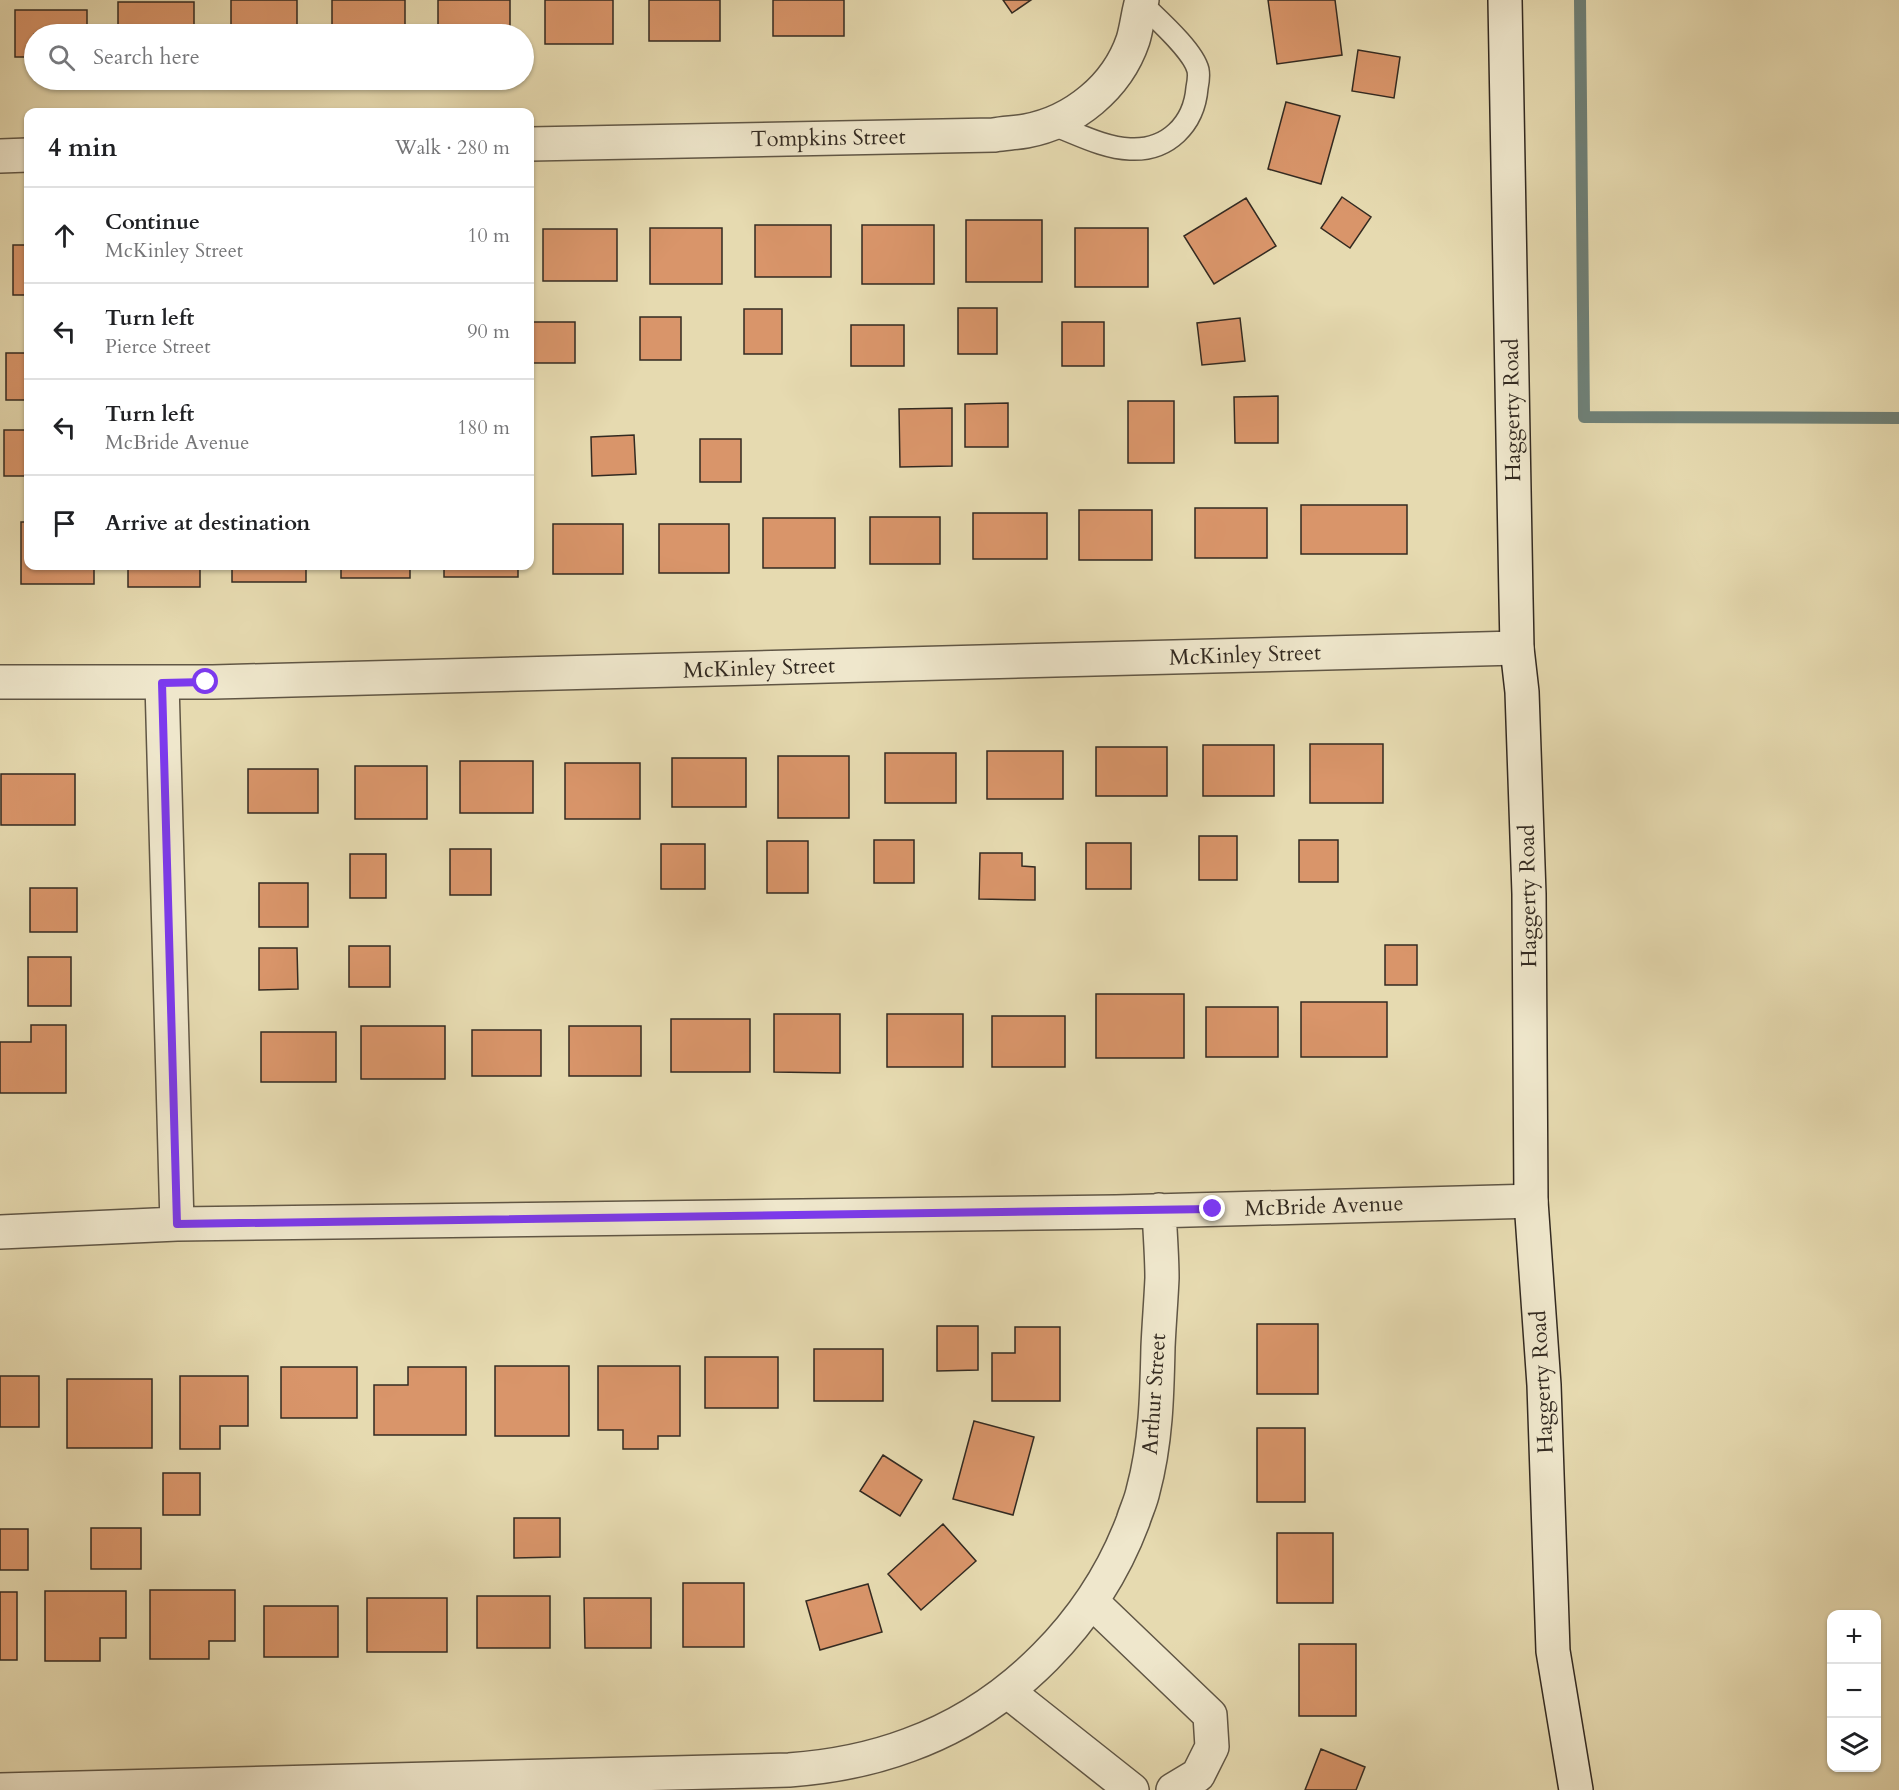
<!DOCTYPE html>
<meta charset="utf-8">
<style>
body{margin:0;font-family:Cardo,serif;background:#f2f2f2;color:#202124}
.controls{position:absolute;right:18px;bottom:18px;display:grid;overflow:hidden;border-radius:12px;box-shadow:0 2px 4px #0004}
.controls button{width:54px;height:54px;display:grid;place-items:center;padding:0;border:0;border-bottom:2px solid #e0e0e0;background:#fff;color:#202124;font:30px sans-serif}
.stop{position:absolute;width:18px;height:18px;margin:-14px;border:4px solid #7c3aed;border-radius:50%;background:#fff}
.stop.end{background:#7c3aed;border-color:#fff;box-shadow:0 2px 6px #0008}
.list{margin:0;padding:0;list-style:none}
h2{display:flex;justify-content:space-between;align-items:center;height:78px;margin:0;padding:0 24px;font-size:26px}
h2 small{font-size:20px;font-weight:400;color:#757577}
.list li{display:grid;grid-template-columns:39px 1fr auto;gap:18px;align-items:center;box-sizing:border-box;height:96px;padding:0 24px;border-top:2px solid #e0e0e0}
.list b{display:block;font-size:22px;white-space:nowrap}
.list p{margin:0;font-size:20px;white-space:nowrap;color:#757577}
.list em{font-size:20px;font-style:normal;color:#757577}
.icon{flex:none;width:33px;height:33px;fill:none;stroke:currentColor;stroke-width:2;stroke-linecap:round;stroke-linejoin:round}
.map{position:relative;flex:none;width:1899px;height:1790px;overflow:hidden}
.search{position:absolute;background:#fff;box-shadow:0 2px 4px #0004;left:24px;top:24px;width:510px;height:66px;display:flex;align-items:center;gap:15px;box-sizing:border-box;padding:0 21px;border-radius:33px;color:#757577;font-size:22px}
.panel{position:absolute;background:#fff;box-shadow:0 2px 4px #0004;left:24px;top:108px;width:510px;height:462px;border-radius:12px}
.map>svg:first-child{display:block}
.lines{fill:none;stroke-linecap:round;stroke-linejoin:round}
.stream{stroke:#6f8077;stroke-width:12}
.building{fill:#d9956a;stroke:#332a21;stroke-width:1.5}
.service-casing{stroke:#605645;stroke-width:24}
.minor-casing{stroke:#605645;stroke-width:36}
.secondary-casing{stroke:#332a21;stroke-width:36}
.service{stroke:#efe7cc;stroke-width:21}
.minor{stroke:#efe7cc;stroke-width:33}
.secondary{stroke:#efe7cc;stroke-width:33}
.route{stroke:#7c3aed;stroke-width:8}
.labels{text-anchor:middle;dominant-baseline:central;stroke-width:4.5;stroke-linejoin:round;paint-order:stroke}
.street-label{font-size:22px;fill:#332a21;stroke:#efe7cc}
</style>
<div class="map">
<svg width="1899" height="1790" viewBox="0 0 1899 1790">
<rect width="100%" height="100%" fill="#e6dab0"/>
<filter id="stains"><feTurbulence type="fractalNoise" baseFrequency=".00333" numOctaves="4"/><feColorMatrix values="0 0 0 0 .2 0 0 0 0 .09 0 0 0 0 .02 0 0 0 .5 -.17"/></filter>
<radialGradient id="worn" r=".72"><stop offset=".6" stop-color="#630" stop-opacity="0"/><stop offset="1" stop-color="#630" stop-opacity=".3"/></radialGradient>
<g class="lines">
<!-- stream -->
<path class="stream" d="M 1580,0 L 1584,417 L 1899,418"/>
</g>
<!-- building -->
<path class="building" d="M 231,0 L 297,0 L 297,34 L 231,34 Z
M 332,0 L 405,0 L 405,34 L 332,34 Z
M 438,0 L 510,0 L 510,34 L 438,34 Z
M 545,0 L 613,0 L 613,44 L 545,44 Z
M 649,0 L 720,0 L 720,41 L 649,41 Z
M 773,0 L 844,0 L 844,36 L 773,36 Z
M 1003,0 L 1031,0 L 1012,13 Z
M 1268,0 L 1335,0 L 1342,55 L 1277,64 Z
M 118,2 L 194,2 L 194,34 L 118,34 Z
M 15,10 L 87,10 L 87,34 L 34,34 L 34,57 L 15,57 Z
M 1358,50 L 1400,57 L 1394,98 L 1352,91 Z
M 1286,102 L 1340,116 L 1321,184 L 1268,169 Z
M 1342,197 L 1371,217 L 1350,248 L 1321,228 Z
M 1246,198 L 1276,246 L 1214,284 L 1184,236 Z
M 966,220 L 1042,220 L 1042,282 L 966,282 Z
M 755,225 L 831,225 L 831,277 L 755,277 Z
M 862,225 L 934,225 L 934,284 L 862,284 Z
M 650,228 L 722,228 L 722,284 L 650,284 Z
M 1075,228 L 1148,228 L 1148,287 L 1075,287 Z
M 543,229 L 617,229 L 617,281 L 543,281 Z
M 13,245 L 28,245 L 28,295 L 13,295 Z
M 958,308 L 997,308 L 997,354 L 958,354 Z
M 744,309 L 782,309 L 782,354 L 744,354 Z
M 640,317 L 681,317 L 681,360 L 640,360 Z
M 1240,318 L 1245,361 L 1202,365 L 1197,323 Z
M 532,322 L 575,322 L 575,363 L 532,363 Z
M 1062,322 L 1104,322 L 1104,366 L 1062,366 Z
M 851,325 L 904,325 L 904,366 L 851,366 Z
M 6,353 L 28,353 L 28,400 L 6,400 Z
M 1278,396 L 1278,443 L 1235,443 L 1234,397 Z
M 1128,401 L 1174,401 L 1174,463 L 1128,463 Z
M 1008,403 L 1008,447 L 965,447 L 965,404 Z
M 952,408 L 952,466 L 900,467 L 899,409 Z
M 4,430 L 28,430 L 28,476 L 4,476 Z
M 634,435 L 636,474 L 592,476 L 591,437 Z
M 700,439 L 741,439 L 741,482 L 700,482 Z
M 1301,505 L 1407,505 L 1407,554 L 1301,554 Z
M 1195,508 L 1267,508 L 1267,558 L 1195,558 Z
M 1079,510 L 1152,510 L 1152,560 L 1079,560 Z
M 973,513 L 1047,513 L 1047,559 L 973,559 Z
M 870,517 L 940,517 L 940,564 L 870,564 Z
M 763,518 L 835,518 L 835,568 L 763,568 Z
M 21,522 L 28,522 L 28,566 L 94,566 L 94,584 L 21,584 Z
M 553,524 L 623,524 L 623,574 L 553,574 Z
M 659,524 L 729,524 L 729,573 L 659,573 Z
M 128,566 L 200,566 L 200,587 L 128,587 Z
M 232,566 L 306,566 L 306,582 L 232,582 Z
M 341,566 L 410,566 L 410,578 L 341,578 Z
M 444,566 L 518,566 L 518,577 L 444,577 Z
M 1310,744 L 1383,744 L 1383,803 L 1310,803 Z
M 1203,745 L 1274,745 L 1274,796 L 1203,796 Z
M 1096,747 L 1167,747 L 1167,796 L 1096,796 Z
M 987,751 L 1063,751 L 1063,799 L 987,799 Z
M 885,753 L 956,753 L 956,803 L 885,803 Z
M 778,756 L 849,756 L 849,818 L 778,818 Z
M 672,758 L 746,758 L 746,807 L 672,807 Z
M 460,761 L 533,761 L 533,813 L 460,813 Z
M 565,763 L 640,763 L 640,819 L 565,819 Z
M 355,766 L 427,766 L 427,819 L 355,819 Z
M 248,769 L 318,769 L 318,813 L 248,813 Z
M 1,774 L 75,774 L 75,825 L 1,825 Z
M 1199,836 L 1237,836 L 1237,880 L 1199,880 Z
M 874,840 L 914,840 L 914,883 L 874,883 Z
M 1299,840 L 1338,840 L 1338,882 L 1299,882 Z
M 767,841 L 808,841 L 808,893 L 767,893 Z
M 1086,843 L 1131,843 L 1131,889 L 1086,889 Z
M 661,844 L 705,844 L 705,889 L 661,889 Z
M 450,849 L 491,849 L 491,895 L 450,895 Z
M 980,853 L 1022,853 L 1022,866 L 1035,867 L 1035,900 L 979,899 Z
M 350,854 L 386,854 L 386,898 L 350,898 Z
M 259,883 L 308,883 L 308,927 L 259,927 Z
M 30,888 L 77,888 L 77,932 L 30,932 Z
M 1385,945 L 1417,945 L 1417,985 L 1385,985 Z
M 349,946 L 390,946 L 390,987 L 349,987 Z
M 259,948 L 297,948 L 298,989 L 259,990 Z
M 28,957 L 71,957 L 71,1006 L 28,1006 Z
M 1096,994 L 1184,994 L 1184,1058 L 1096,1058 Z
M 1301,1002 L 1387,1002 L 1387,1057 L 1301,1057 Z
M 1206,1007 L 1278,1007 L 1278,1057 L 1206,1057 Z
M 774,1014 L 840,1014 L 840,1073 L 774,1072 Z
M 887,1014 L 963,1014 L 963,1067 L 887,1067 Z
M 992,1016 L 1065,1016 L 1065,1067 L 992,1067 Z
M 671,1019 L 750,1019 L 750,1072 L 671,1072 Z
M 31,1025 L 66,1025 L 66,1093 L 0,1093 L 0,1042 L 31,1042 Z
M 361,1026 L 445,1026 L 445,1079 L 361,1079 Z
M 569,1026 L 641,1026 L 641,1076 L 569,1076 Z
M 472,1030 L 541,1030 L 541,1076 L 472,1076 Z
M 261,1032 L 336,1032 L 336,1082 L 261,1082 Z
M 1257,1324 L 1318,1324 L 1318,1394 L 1257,1394 Z
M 937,1326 L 978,1326 L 978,1370 L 937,1371 Z
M 1015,1327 L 1060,1327 L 1060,1401 L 992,1401 L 992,1353 L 1015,1353 Z
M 814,1349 L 883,1349 L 883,1401 L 814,1401 Z
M 705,1357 L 778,1357 L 778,1408 L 705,1408 Z
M 495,1366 L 569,1366 L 569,1436 L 495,1436 Z
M 598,1366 L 680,1366 L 680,1436 L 658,1436 L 658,1449 L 623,1449 L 623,1430 L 598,1430 Z
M 281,1367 L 357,1367 L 357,1418 L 281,1418 Z
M 408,1367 L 466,1367 L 466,1435 L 374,1435 L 374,1385 L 408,1385 Z
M 0,1376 L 39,1376 L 39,1427 L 0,1427 Z
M 180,1376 L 248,1376 L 248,1426 L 220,1426 L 220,1449 L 180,1449 Z
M 67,1379 L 152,1379 L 152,1448 L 67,1448 Z
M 974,1421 L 1034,1437 L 1013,1515 L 953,1499 Z
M 1257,1428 L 1305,1428 L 1305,1502 L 1257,1502 Z
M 883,1455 L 922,1480 L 900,1516 L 860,1491 Z
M 163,1473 L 200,1473 L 200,1515 L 163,1515 Z
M 514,1518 L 560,1518 L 560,1557 L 514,1558 Z
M 943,1524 L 976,1561 L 921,1610 L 888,1574 Z
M 91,1528 L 141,1528 L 141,1569 L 91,1569 Z
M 0,1529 L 28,1529 L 28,1570 L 0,1570 Z
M 1277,1533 L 1333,1533 L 1333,1603 L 1277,1603 Z
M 683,1583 L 744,1583 L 744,1647 L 683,1647 Z
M 868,1584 L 882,1632 L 820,1650 L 806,1601 Z
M 150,1590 L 235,1590 L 235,1641 L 209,1641 L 209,1659 L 150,1659 Z
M 45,1591 L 126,1591 L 126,1638 L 100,1638 L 100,1661 L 45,1661 Z
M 0,1592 L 17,1592 L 17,1660 L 0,1660 Z
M 477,1596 L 550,1596 L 550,1648 L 477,1648 Z
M 367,1598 L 447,1598 L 447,1652 L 367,1652 Z
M 584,1598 L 651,1598 L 651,1648 L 585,1648 Z
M 264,1606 L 338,1606 L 338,1657 L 264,1657 Z
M 1299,1644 L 1356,1644 L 1356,1716 L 1299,1716 Z
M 1321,1749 L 1365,1767 L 1356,1790 L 1305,1790 Z"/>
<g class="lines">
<!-- service casing -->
<g class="service-casing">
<path id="service" d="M 1051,124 C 1076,133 1103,148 1130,149 C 1168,151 1194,124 1197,88 C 1198,83 1199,75 1198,70 C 1193,50 1156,18 1141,3"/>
</g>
<!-- minor casing -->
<g class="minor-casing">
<path id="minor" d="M 530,144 L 994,135 C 1004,133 1015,133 1026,131 C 1074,122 1117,87 1133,40 C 1137,27 1138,13 1142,0
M 0,156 L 28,155
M 0,682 L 213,682 L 1517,648
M 162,683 L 177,1224
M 0,1232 L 177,1224 L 1116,1212 L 1531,1201
M 1092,1602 L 1210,1715 L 1212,1747 L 1198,1775 L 1173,1790
M 1007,1691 L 1132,1790
M 0,1790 L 789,1770 C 830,1767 869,1760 909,1745 C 1011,1708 1095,1622 1133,1521 C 1136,1511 1141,1501 1143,1491 C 1156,1443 1157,1395 1158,1347 C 1159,1324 1161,1301 1162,1278 C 1162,1256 1160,1233 1159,1210"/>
</g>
<!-- secondary casing -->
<g class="secondary-casing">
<path id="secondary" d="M 1505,0 L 1516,599 L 1517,648 L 1522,692 L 1529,894 L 1531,1201 L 1544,1385 L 1553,1651 L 1576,1790"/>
</g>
<!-- service -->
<use href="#service" class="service"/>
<!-- minor -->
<use href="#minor" class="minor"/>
<!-- secondary -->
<use href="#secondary" class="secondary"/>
</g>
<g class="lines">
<!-- route -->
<path class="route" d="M 206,682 L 162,683 L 177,1224 L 1213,1209"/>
</g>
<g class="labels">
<!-- street labels -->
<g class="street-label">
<text transform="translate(828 138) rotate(-1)">Tompkins Street</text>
<text transform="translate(1512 410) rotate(-91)">Haggerty Road</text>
<text transform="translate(1245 655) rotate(-2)">McKinley Street</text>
<text transform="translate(759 668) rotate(-2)">McKinley Street</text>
<text transform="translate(1528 896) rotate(-91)">Haggerty Road</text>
<text transform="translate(1324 1206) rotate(-2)">McBride Avenue</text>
<text transform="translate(1542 1382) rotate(-93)">Haggerty Road</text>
<text transform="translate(1154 1394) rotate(-86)">Arthur Street</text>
</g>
</g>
<rect width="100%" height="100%" filter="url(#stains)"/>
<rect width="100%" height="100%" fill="url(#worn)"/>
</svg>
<div class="controls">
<button>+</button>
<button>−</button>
<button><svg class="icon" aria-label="layers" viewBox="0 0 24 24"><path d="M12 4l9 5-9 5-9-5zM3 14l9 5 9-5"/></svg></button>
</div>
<div class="stop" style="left:206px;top:682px"></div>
<div class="stop end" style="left:1213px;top:1209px"></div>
<div class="search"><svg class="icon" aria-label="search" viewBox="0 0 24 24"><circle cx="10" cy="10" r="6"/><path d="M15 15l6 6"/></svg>Search here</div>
<section class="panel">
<h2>4 min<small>Walk · 280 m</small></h2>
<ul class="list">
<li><svg class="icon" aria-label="ahead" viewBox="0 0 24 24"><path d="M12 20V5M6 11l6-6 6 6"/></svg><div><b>Continue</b><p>McKinley Street</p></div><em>10 m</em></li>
<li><svg class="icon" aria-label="left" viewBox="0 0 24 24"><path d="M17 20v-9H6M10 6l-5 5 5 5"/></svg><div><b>Turn left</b><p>Pierce Street</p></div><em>90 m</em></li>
<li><svg class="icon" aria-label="left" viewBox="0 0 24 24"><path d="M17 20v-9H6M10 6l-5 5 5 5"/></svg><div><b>Turn left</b><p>McBride Avenue</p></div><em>180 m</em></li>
<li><svg class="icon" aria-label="arrive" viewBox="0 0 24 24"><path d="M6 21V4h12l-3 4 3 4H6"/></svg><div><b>Arrive at destination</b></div></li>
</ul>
</section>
</div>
